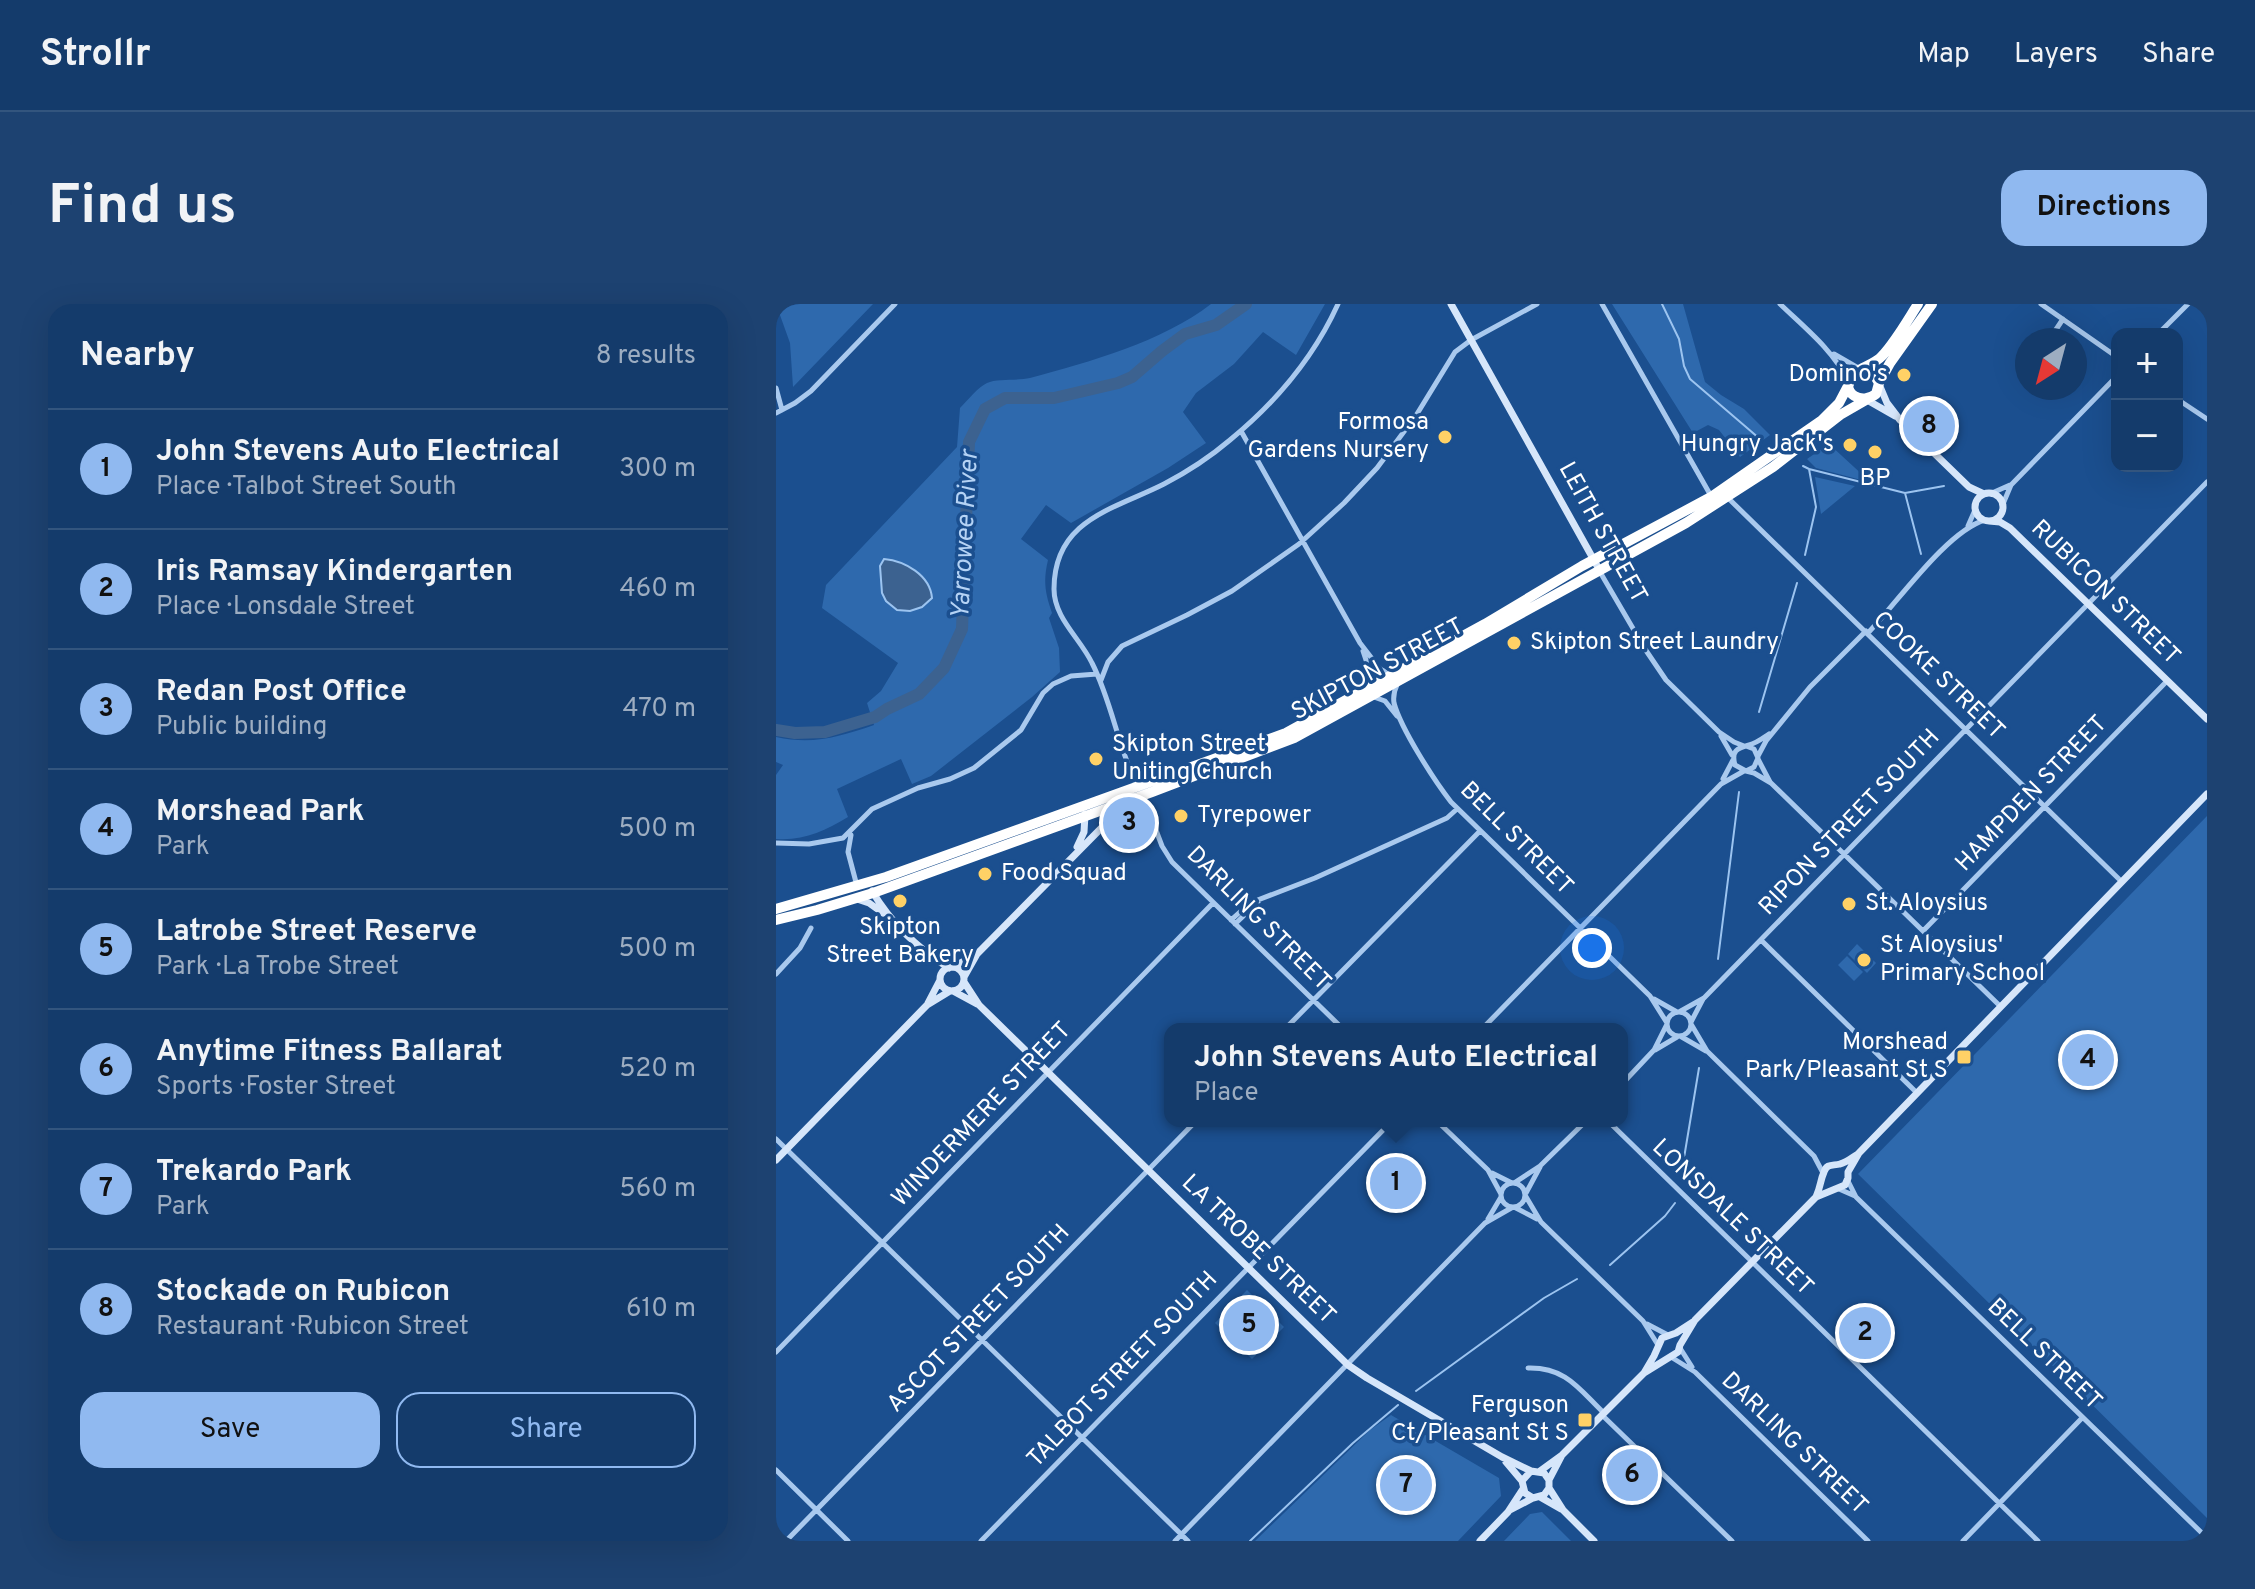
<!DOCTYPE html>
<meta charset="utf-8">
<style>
body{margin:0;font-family:Overpass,sans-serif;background:#1d4271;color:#f1f3f6}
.controls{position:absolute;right:24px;top:24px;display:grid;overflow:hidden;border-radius:16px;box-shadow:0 8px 32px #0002}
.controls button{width:72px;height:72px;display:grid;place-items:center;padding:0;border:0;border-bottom:2px solid #33557e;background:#143b6b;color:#f1f3f6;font:40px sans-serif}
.compass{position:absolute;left:1239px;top:24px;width:72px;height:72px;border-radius:50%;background:#143b6b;box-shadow:0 8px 32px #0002;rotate:216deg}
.you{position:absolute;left:816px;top:644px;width:28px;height:28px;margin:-20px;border:6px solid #fff;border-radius:50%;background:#1a73e8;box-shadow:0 0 0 12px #1a73e833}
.badge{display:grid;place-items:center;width:52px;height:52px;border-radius:50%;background:#90b9f0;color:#111;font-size:26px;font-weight:700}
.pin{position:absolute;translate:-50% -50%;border:4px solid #fff;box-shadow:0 2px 8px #0006}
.popup{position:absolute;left:388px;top:719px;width:464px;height:104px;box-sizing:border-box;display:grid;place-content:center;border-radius:16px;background:#143b6b;filter:drop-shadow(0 2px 6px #0005);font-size:26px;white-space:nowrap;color:#9dadc1}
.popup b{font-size:30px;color:#f1f3f6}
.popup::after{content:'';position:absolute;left:50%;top:100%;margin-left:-16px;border:16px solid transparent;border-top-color:#143b6b}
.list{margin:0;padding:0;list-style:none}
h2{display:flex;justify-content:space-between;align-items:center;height:104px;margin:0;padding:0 32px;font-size:34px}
h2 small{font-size:26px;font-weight:400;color:#9dadc1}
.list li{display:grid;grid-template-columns:52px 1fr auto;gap:24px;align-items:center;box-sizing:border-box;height:120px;padding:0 32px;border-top:2px solid #33557e}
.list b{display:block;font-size:30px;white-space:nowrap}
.list p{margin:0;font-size:26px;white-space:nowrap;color:#9dadc1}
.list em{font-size:26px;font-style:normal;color:#9dadc1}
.actions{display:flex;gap:16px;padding:24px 32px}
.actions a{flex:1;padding:18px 0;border:2px solid #90b9f0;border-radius:24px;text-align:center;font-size:28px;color:#90b9f0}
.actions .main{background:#90b9f0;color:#111}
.map{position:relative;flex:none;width:1431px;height:1237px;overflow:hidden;border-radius:24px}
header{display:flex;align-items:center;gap:48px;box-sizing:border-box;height:112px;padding:0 40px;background:#143b6b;border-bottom:2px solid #33557e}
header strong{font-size:38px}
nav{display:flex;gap:44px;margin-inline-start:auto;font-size:28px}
.intro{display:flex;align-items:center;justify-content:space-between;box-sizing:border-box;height:192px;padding:0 48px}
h1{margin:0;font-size:56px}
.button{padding:20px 36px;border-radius:24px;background:#90b9f0;color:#111;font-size:28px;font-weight:700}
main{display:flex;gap:48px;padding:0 48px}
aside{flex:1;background:#143b6b;border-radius:24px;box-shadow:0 8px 32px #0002}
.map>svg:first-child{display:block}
.green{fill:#2e69ad}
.water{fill:#3c6290;stroke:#9cc4f0;stroke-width:2}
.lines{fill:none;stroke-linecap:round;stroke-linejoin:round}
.stream{stroke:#9cc4f0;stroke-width:2}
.river{stroke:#3c6290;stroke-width:12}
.street{stroke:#a9c9ee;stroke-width:5}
.secondary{stroke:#d6e6fa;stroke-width:7}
.highway{stroke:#fff;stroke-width:10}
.poi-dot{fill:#ffd166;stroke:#1b4f8f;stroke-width:3}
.labels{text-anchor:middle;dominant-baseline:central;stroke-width:7;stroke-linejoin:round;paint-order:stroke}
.poi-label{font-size:24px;fill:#fff;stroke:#1b4f8f;text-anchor:start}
.street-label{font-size:24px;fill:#fff;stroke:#1b4f8f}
.water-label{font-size:26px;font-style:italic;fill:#b5d3f5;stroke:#1b4f8f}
</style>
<header>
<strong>Strollr</strong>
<nav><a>Map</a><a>Layers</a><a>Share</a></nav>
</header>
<div class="intro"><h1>Find us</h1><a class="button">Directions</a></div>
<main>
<aside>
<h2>Nearby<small>8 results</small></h2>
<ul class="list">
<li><span class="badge">1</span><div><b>John Stevens Auto Electrical</b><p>Place · Talbot Street South</p></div><em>300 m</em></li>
<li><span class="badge">2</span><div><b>Iris Ramsay Kindergarten</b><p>Place · Lonsdale Street</p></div><em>460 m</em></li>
<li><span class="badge">3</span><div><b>Redan Post Office</b><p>Public building</p></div><em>470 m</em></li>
<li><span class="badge">4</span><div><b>Morshead Park</b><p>Park</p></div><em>500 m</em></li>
<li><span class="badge">5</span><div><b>Latrobe Street Reserve</b><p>Park · La Trobe Street</p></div><em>500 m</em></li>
<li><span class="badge">6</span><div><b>Anytime Fitness Ballarat</b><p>Sports · Foster Street</p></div><em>520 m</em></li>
<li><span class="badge">7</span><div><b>Trekardo Park</b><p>Park</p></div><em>560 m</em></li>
<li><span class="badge">8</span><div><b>Stockade on Rubicon</b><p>Restaurant · Rubicon Street</p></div><em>610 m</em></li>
</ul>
<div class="actions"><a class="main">Save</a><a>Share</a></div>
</aside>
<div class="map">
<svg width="1431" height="1237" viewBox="0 0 1431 1237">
<rect width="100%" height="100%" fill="#1b4f8f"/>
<!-- green -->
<path class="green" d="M 0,0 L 97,0 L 17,83 L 14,39 Z
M 435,0 L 549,0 L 520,51 L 487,28 L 458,60 L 420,89 L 407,108 L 430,139 L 392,164 L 295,219 L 270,201 L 245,235 L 272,256 C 267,277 269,289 276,309 L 273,314 L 283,344 L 284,368 L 256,393 L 155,472 L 136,480 L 125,455 L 61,485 L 72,513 C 48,527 28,537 0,535 L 0,471 L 7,461 L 0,458 L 0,433 C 37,441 63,433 98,421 L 91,399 L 105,387 L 122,359 L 46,304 L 50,281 L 181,143 L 184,104 C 192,96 202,83 211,79 C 221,74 242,77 254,74 C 313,58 386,38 435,0 Z
M 836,0 L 907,0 L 929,78 L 945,91 L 968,105 L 994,131 L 964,153 L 943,126 L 932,121 L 917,129 Z
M 1053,140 L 1090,174 L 1089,177 L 1040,164 L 1031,155 Z
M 1039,173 L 1079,182 L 1045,210 Z
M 1431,512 L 1431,1214 L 1082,870 Z
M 1081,640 L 1100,659 L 1091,669 L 1072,650 Z
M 1071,652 L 1087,668 L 1078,677 L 1062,661 Z
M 471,986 L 508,1023 L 476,1055 L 439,1019 Z
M 615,1111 L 723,1174 L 725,1192 L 682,1237 L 479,1237 L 594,1126 Z
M 766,1208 L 795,1237 L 728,1237 L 754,1210 Z"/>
<!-- water -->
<path class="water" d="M 108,255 C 129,257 154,271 156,294 L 146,303 L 134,307 L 121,306 L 110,297 L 106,289 L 104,262 Z"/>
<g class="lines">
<!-- stream -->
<path class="stream" d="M 886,0 L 903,35 L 908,62 L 914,75 L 984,135
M 1027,162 L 1033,165 L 1040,203 L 1029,251
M 1033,165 L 1129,189 L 1168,182
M 1129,189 L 1145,250
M 983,408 L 1021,279
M 942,655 L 963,488
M 905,872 L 923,764
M 834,961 L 889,912 L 899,899
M 640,1087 L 768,994 L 801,975
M 474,1237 L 577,1139 L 622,1101"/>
<!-- river -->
<path class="river" d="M 0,426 L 19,429 L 49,428 L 99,413 L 111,405 L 143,390 L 168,364 L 186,325 L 193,138 L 209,105 L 229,94 L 278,94 L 342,79 L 356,73 L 386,47 L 409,30 L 440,21 L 470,0"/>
<!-- street -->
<path class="street" d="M 826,0 L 935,192
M 1004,0 C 1029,24 1057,46 1072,77
M 1265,0 L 1341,53
M 1382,30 L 1412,0
M 1273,36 L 1287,15
M 1058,50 L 1084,65
M 0,84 L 6,106
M 1401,95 L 1431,115
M 0,109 L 19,99 L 35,87 L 119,0
M 465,127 L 584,339 L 604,365 L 613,370
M 1216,189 L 1234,181
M 951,193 L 1346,578
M 1227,200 L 1235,181 L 1341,72
M 1192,222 L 1199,206
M 824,268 L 869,345 L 890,376 L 943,428 L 958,438 L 968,442
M 1092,329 C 1121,299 1171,227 1209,216
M 587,347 L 595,371 L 592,383
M 325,376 L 332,358 L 346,342 L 411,311 L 456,287 L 523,240 L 568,199 L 601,164 L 641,110 L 679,48 L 695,36 L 761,0
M 621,381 C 618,387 617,392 618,399 C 625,425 658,476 675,498 L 874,692 L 891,719
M 595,392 L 609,397 L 621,412
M 945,432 L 956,451
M 970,442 L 978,445 L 982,454 L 978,463 L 970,467 L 959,461 C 955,447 961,444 973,441 C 981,439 987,434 993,430
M 982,452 L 990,437 L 1034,383 L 1090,327
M 982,455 L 994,478
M 970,467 L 978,469 L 995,479 L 1224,702
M 947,475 L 957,456
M 362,484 C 342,444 336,398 316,359 C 304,334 278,314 278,285 C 278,215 339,205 388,180 C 411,168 434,153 454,136 C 499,99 538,53 562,0
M 367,492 L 386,542 L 396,558 L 567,725
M 75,531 L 72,548 L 81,582
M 0,539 L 33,540 L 67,534 L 96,505 L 142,484 L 174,475 L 198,464 L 245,426 L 267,389 L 277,380 L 295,372 L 321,370
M 455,616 L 474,599 L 539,574 L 671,514 L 681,505
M 459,620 L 482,598
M 1147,627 L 1391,377
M 985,636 L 1141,789
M 0,670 L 24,644 L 35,624
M 878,695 L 901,708
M 903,708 L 928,694 L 1431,178
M891 720a12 12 0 1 1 24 0a12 12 0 1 1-24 0Z
M 915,718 L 927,695
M 915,720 L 931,747 L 1038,852 L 1047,869
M 509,725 L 704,527
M 706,725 L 945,480 L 968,467
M 904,732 L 930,747
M 879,746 L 901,733
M 846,780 L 878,746 L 891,720
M 661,817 L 712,866 L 725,890
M 832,817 L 1262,1237
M 0,835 L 412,1237
M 716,869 L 736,879
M 1072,877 L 1080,893 L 1431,1234
M725 891a12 12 0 1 1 24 0a12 12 0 1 1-24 0Z
M 738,879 L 764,862 L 810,817
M 1063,885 L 1079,892
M 750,889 L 764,863
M 749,891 L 765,918 L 867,1017 L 882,1041
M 738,903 L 761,915
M 712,915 L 725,893
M 871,1020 L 892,1031
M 904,1044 L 916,1063
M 0,1048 L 437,599
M 895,1053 L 919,1068 L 1092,1237
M 752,1064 C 790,1063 803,1085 828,1109
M 826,1111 L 956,1237
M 0,1166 L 72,1237
M 10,1237 L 420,817
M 205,1237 L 616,817
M 399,1237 L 709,919 L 737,903
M 1187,1237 L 1306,1114"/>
<!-- secondary -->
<path class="secondary" d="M 675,0 L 824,267
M 1103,80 L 1111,99 L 1124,116 L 1193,183 L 1208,190
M 1091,96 L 1119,112
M1199 203a14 14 0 1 1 28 0a14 14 0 1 1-28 0Z
M 1213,217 L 1224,218 L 1234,224 L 1431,415
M 301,543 L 308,528 L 309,510
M 96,587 C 115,619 141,644 173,664
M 81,595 L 93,599 L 107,609
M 177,663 L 199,651
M164 675a12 12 0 1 1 24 0a12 12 0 1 1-24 0Z
M 188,673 L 201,650 L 350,499
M 188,678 L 203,701 L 572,1061 L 591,1074 L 726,1153 L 755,1167
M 177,687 L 201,700
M 152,699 L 164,676
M 0,856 L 151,701 L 174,687
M 1040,893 L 1069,881 L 1072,874 L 1072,868 L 1083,849 L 1431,490
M 868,1069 L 902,1048 L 904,1041 L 919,1016 L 1040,893 C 1045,882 1044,877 1048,868 C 1051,859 1057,862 1064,860 C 1070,859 1077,853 1082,850
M 730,1158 L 746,1177
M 764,1167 L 786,1151 L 868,1069 L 878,1052 L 886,1034 L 900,1029 L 917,1018
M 773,1176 L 785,1153
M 773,1184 L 768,1191 L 757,1194 L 749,1189 L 746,1177 L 755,1167 L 768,1169 L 773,1176 L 773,1184 L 787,1206 L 818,1237
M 764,1193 L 785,1205
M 734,1206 L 757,1194
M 704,1237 L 732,1208 L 747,1185"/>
<!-- highway -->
<path class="highway" d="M 1088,66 L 1097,69 L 1103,79 L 1100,90 C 1086,101 1065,90 1075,73 C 1079,65 1098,61 1106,52 C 1120,37 1131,17 1142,0
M 1103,79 L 1114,59 L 1156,0
M 0,605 L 110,573 L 510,429 L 709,320 L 806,262 L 935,193 L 1046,116 L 1063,99 L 1073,80
M 0,616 L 41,606 L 97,589 L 376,488 L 518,434 L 910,219 L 997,163 L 1064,111 L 1090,96"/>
</g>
<!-- markers -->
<g class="poi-dot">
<circle cx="1128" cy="71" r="8"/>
<circle cx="669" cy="133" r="8"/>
<circle cx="1074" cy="141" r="8"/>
<circle cx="1099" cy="148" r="8"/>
<circle cx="738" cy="339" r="8"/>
<circle cx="320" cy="455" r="8"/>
<circle cx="405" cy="512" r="8"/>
<circle cx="209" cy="570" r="8"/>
<circle cx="124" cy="597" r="8"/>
<circle cx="1073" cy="600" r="8"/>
<circle cx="1088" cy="656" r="8"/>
<rect x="1180" y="745" width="16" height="16" rx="4"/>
<rect x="801" y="1108" width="16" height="16" rx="4"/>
</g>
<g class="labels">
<!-- poi labels -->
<g class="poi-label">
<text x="1112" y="71" text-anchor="end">Domino's</text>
<text x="653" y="119" text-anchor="end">Formosa<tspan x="653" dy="28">Gardens Nursery</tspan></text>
<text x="1058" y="141" text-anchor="end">Hungry Jack's</text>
<text x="1099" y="175" text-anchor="middle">BP</text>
<text x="754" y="339">Skipton Street Laundry</text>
<text x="336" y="441">Skipton Street<tspan x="336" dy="28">Uniting Church</tspan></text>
<text x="421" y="512">Tyrepower</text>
<text x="225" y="570">Food Squad</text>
<text x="1089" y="600">St. Aloysius</text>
<text x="124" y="624" text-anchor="middle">Skipton<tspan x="124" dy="28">Street Bakery</tspan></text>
<text x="1104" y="642">St Aloysius'<tspan x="1104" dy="28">Primary School</tspan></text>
<text x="1172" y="739" text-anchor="end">Morshead<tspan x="1172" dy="28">Park/Pleasant St S</tspan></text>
<text x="793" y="1102" text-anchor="end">Ferguson<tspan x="793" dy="28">Ct/Pleasant St S</tspan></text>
</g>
<!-- street labels -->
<g class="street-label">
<text transform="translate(826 229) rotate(61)">LEITH STREET</text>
<text transform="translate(1329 289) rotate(44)">RUBICON STREET</text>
<text transform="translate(602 366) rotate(-28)">SKIPTON STREET</text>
<text transform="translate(1162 372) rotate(44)">COOKE STREET</text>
<text transform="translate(1256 490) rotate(-46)">HAMPDEN STREET</text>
<text transform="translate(1074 519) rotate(-46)">RIPON STREET SOUTH</text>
<text transform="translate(740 535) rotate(45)">BELL STREET</text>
<text transform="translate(482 615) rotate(45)">DARLING STREET</text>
<text transform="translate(206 811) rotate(-46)">WINDERMERE STREET</text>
<text transform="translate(956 914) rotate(44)">LONSDALE STREET</text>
<text transform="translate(482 946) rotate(44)">LA TROBE STREET</text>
<text transform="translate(203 1015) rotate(-46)">ASCOT STREET SOUTH</text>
<text transform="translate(1268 1051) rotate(44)">BELL STREET</text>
<text transform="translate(347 1066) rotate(-46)">TALBOT STREET SOUTH</text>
<text transform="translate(1018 1140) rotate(44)">DARLING STREET</text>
</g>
<!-- water labels -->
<g class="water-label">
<text transform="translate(190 231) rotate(-87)">Yarrowee River</text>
</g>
</g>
</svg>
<div class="controls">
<button>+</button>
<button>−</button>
</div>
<svg class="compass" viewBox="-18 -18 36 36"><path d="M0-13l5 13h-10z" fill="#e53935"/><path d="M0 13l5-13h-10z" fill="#9dadc1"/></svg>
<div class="you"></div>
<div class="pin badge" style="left:620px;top:879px">1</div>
<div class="popup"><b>John Stevens Auto Electrical</b>Place</div>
<div class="pin badge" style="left:1089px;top:1029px">2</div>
<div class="pin badge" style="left:353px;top:519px">3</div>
<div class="pin badge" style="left:1312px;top:756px">4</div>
<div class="pin badge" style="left:473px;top:1021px">5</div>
<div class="pin badge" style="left:856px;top:1171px">6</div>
<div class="pin badge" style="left:630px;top:1181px">7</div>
<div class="pin badge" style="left:1153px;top:122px">8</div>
</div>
</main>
